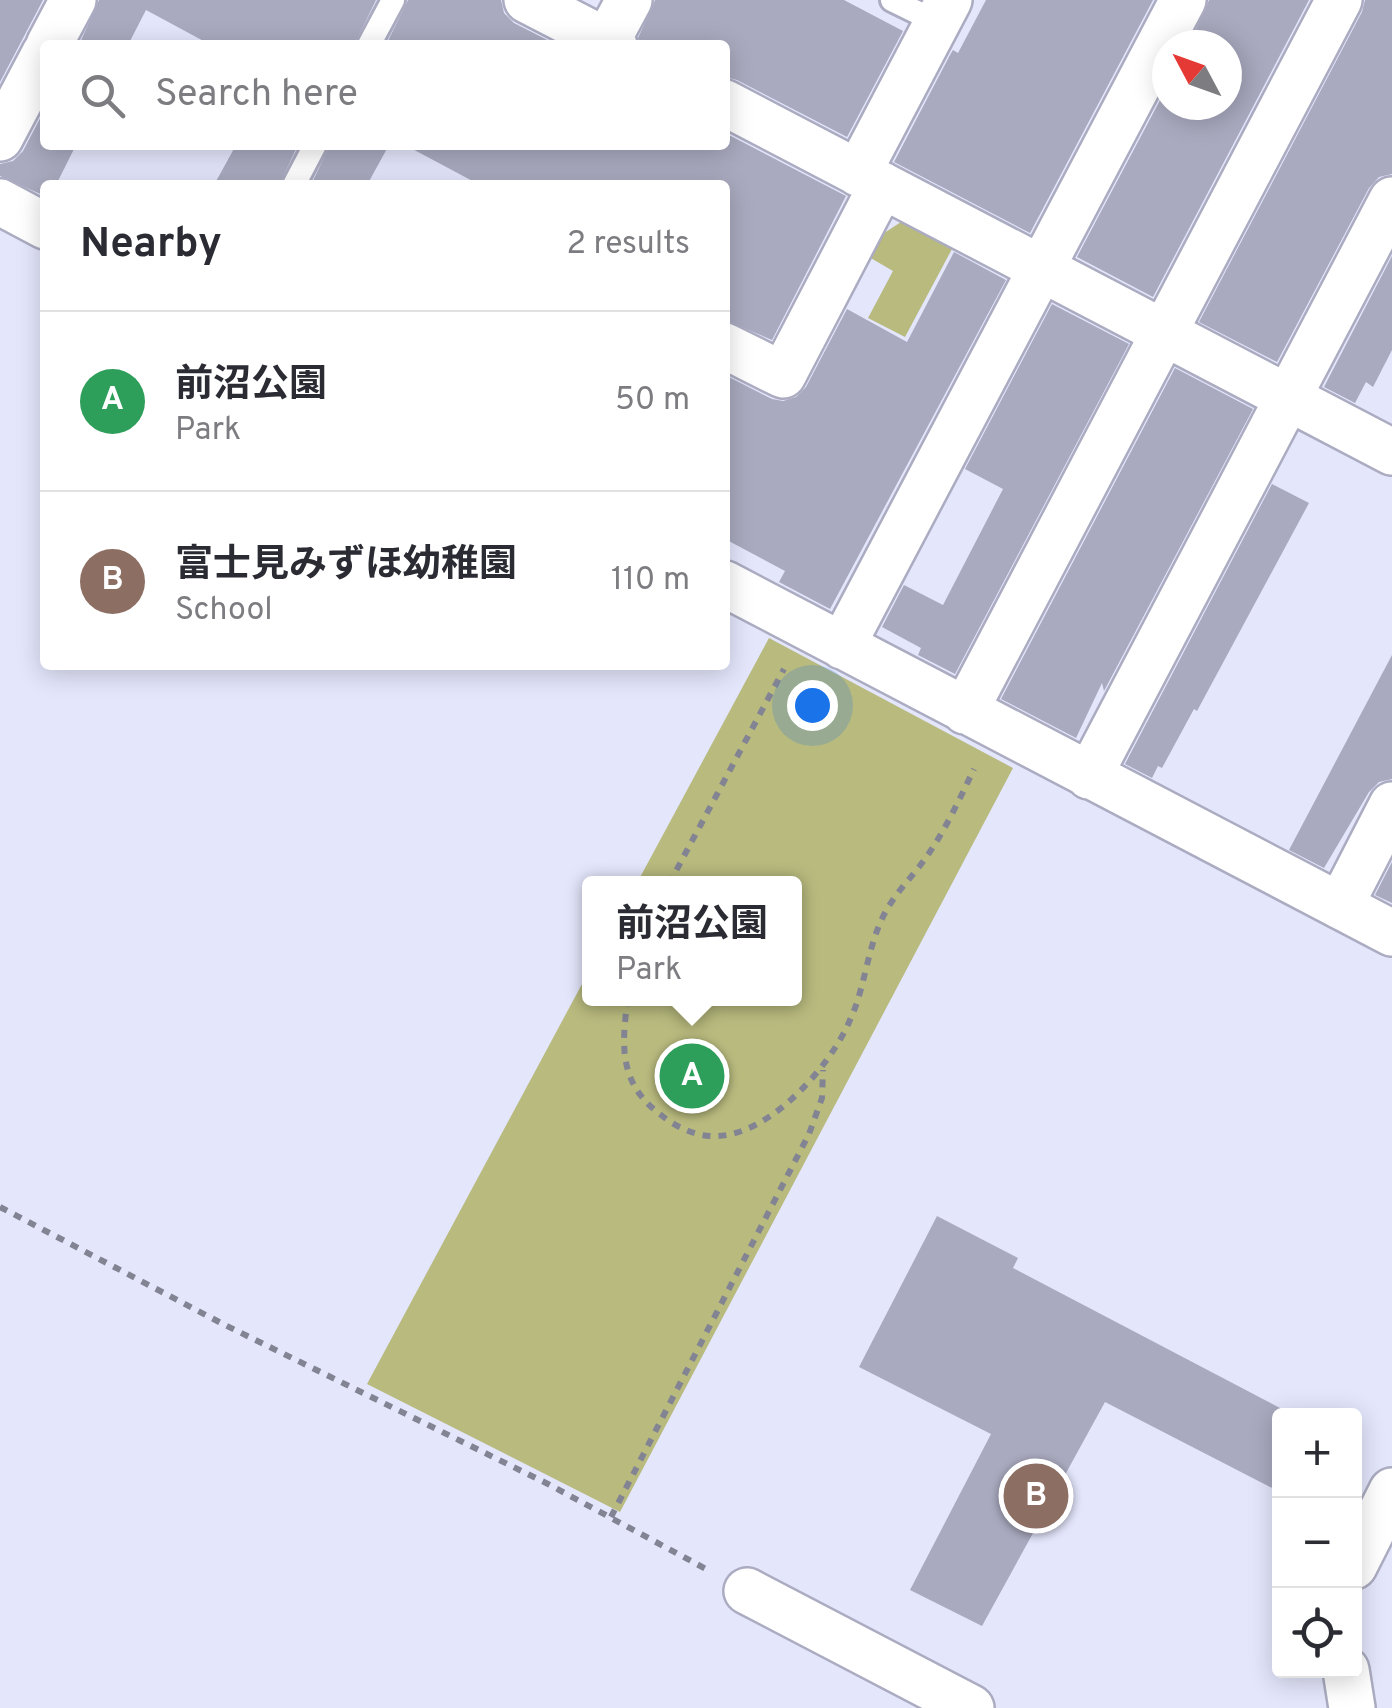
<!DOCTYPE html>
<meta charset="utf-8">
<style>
body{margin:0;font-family:Overpass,"Noto Sans JP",sans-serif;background:#f2f2f3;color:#2b2b33}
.controls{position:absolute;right:30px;bottom:30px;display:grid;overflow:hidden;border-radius:10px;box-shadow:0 5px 25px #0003}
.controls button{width:90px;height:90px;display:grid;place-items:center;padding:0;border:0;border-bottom:2px solid #e1e1e2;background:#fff;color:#2b2b33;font:50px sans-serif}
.compass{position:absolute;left:1152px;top:30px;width:90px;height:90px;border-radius:50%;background:#fff;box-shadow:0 5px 25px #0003;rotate:311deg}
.you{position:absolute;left:812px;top:705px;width:35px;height:35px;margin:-25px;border:8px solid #fff;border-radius:50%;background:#1a73e8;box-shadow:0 0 0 15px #1a73e833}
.badge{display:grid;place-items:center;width:65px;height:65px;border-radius:50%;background:#2563eb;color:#fff;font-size:32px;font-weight:700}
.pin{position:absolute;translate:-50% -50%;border:5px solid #fff;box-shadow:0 2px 10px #0006}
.popup{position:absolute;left:582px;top:876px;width:220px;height:130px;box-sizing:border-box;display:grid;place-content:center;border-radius:10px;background:#fff;filter:drop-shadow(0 2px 8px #0005);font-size:32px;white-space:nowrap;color:#7c7c81}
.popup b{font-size:38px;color:#2b2b33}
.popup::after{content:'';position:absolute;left:50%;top:100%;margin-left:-20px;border:20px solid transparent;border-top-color:#fff}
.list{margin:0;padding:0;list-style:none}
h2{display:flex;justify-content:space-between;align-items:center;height:130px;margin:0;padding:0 40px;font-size:42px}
h2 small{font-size:32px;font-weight:400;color:#7c7c81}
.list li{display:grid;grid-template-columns:65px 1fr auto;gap:30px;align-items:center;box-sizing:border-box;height:180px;padding:0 40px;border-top:2px solid #e1e1e2}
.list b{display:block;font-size:38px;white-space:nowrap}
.list p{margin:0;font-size:32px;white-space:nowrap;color:#7c7c81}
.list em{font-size:32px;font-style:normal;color:#7c7c81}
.icon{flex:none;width:55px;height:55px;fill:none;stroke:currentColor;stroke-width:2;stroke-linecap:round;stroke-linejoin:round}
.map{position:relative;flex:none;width:1392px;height:1708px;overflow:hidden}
.search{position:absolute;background:#fff;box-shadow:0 5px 25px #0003;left:40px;top:40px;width:690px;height:110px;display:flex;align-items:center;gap:25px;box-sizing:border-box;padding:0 35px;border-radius:10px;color:#7c7c81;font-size:38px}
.panel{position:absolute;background:#fff;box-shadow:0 5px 25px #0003;left:40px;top:180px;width:690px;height:490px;border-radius:10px}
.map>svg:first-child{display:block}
.green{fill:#b8ba7e}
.building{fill:#a9aabf}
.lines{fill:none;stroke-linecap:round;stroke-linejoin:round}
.service-casing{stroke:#abacc1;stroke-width:28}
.minor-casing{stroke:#abacc1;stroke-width:50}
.path{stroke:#838493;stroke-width:6;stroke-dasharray:8 8;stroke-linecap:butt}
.service{stroke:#fff;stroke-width:22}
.minor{stroke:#fff;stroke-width:45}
</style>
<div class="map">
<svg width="1392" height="1708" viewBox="0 0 1392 1708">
<rect width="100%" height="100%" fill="#e4e6fc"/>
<!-- green -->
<path class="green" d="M 901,222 L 952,249 L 905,337 L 868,318 L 893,271 L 869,257 L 881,235 Z
M 769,638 L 1013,768 L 620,1512 L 367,1384 L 589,971 L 590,998 L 794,998 L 794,884 L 637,883 Z"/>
<!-- building -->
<path class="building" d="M 0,0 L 43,0 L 0,82 Z
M 99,0 L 376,0 L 354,45 L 211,45 L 146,10 L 128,45 L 79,45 Z
M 408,0 L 501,0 L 504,13 L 514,23 L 557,45 L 386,45 Z
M 655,0 L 844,0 L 903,31 L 847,137 L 737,80 L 725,77 L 725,45 L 640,45 L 638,38 Z
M 986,0 L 1153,0 L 1030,233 L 894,162 L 950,55 L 953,50 L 958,53 Z
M 1209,0 L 1309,0 L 1153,297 L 1077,257 L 1167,87 L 1167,105 L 1227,105 L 1227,45 L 1189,45 Z
M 1365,0 L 1392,0 L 1392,174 L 1379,177 L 1369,188 L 1277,362 L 1199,322 L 1362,12 Z
M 45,109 L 45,145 L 76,145 L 56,185 L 45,185 L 45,196 L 0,176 L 0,164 L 13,161 L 23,151 Z
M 725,133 L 846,196 L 772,340 L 725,320 L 725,185 L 480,185 L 405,145 L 725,145 Z
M 236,145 L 298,145 L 279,185 L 214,185 Z
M 330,145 L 389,145 L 367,185 L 311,185 Z
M 954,252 L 1006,280 L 830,609 L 779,582 L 785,571 L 725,539 L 725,375 L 772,399 L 783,401 L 796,397 L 806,387 L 847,309 L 907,342 Z
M 1392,256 L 1392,350 L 1373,387 L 1366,382 L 1355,403 L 1324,387 Z
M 1052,304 L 1129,344 L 955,674 L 918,655 L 921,648 L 882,627 L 904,585 L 943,605 L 1003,489 L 965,469 Z
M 1175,368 L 1253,409 L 1104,691 L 1102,683 L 1076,738 L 1001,699 Z
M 1272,484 L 1309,503 L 1197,711 L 1194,709 L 1162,768 L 1158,766 L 1152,778 L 1125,764 Z
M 1392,655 L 1392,779 L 1379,782 L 1369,792 L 1324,868 L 1289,850 Z
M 1392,862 L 1392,903 L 1375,895 Z
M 937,1216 L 1018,1258 L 1013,1268 L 1280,1408 L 1280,1492 L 1105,1402 L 982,1626 L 910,1590 L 991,1434 L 859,1367 Z"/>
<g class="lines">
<!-- service casing -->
<g class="service-casing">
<path id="service" d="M 892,0 L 937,22
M 369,45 L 393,0
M 294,185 L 315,145"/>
</g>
<!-- minor casing -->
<g class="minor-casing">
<path id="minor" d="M 527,0 L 614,45
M 607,41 L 629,0
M 49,45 L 73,0
M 725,103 L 1392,452
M 0,138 L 45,53
M 858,173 L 949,0
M 0,202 L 45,226
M 725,346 L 783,375 L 882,185
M 725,584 L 1392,933
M 842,646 L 1183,0
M 965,711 L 1339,0
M 1089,776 L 1392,200
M 1340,906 L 1392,805
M 1354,1566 L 1392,1491
M 747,1591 L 971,1708
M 1346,1670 L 1352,1708"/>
</g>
<!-- path -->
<path class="path" d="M 669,884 L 784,669
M 628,998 C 621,1046 619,1084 661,1115 C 672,1124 687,1132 702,1135 C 761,1147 830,1068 850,1020 C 866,986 867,945 886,911 C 897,891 914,875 927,856 C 946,829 960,798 974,769
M 0,1207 L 223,1324 L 548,1484 L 706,1569
M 611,1517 L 809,1134 L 822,1098 L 823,1070"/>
<!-- service -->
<use href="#service" class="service"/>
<!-- minor -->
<use href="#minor" class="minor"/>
</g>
</svg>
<div class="controls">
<button>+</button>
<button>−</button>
<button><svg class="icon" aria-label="locate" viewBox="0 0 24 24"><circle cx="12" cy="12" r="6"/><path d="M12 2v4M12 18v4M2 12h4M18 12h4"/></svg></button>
</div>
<svg class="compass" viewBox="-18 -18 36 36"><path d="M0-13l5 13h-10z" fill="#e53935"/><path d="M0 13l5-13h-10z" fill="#7c7c81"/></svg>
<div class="you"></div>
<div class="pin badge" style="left:692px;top:1076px;background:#2e9e5b">A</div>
<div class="popup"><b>前沼公園</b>Park</div>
<div class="pin badge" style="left:1036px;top:1496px;background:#8d6e63">B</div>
<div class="search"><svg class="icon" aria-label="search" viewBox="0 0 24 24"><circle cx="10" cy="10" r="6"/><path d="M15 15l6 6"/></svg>Search here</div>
<section class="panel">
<h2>Nearby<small>2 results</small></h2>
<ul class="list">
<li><span class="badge" style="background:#2e9e5b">A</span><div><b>前沼公園</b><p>Park</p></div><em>50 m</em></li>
<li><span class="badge" style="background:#8d6e63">B</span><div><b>富士見みずほ幼稚園</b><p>School</p></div><em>110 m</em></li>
</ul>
</section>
</div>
